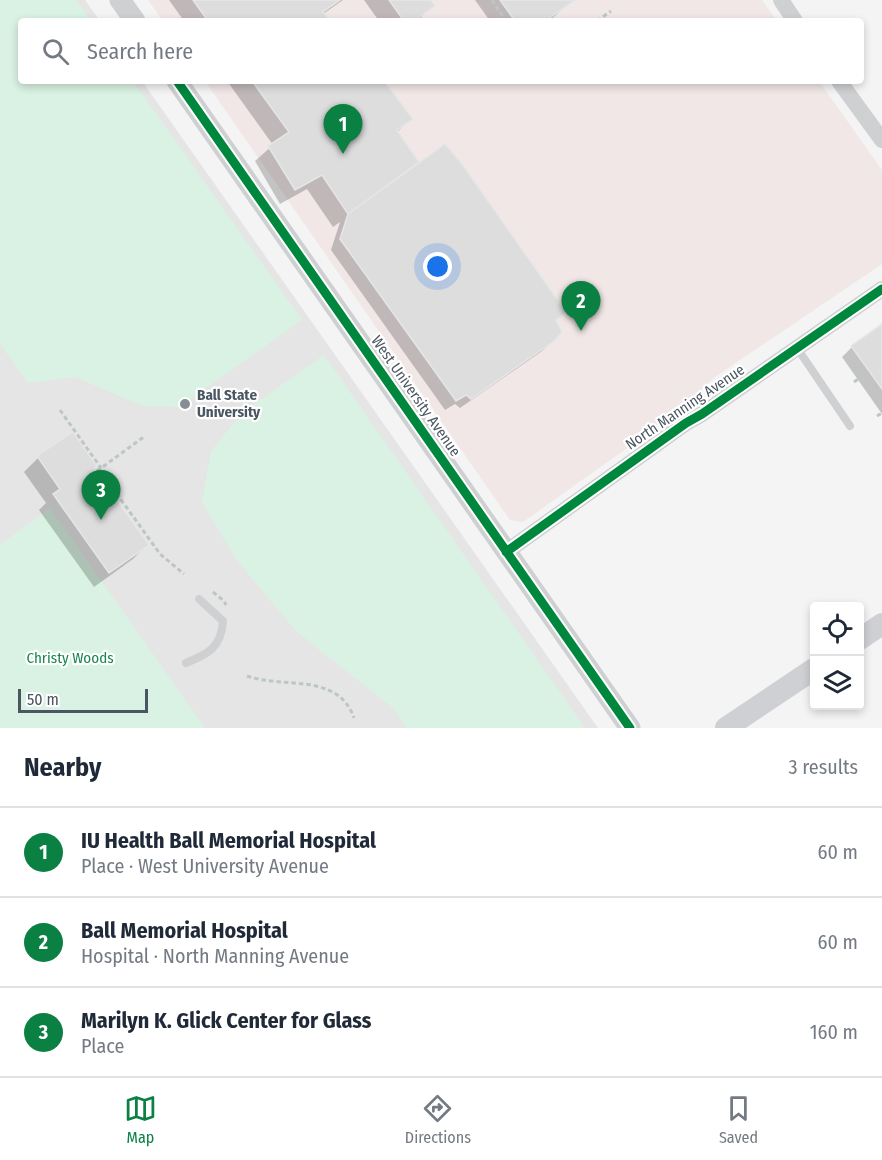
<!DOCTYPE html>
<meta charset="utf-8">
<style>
body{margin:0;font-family:"Fira Sans Condensed",sans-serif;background:#f2f2f3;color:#1f2937}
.controls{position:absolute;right:18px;bottom:18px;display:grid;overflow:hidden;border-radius:6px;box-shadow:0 3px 9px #0003}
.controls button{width:54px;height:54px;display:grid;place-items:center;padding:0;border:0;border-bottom:2px solid #e0e1e3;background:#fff;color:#1f2937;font:30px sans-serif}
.scale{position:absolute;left:18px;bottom:15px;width:130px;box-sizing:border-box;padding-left:6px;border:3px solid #4a5661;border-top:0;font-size:16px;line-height:21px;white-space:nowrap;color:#4a5661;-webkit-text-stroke:4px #fff;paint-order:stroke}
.you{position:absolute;left:438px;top:267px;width:21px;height:21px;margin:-15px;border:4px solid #fff;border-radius:50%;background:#1a73e8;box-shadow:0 0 0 9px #1a73e833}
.badge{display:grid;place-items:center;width:39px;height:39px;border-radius:50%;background:#0b8043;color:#fff;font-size:20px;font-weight:700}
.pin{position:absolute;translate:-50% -50px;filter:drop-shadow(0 2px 3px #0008)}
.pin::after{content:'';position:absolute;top:32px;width:21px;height:18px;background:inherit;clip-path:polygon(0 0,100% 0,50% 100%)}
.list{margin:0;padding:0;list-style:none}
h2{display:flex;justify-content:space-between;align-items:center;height:78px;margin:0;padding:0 24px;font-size:26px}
h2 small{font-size:20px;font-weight:400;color:#747a83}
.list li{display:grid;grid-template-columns:39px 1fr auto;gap:18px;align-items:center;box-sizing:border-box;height:90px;padding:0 24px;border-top:2px solid #e0e1e3}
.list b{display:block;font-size:22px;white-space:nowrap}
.list p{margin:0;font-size:20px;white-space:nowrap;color:#747a83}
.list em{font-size:20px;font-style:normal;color:#747a83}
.icon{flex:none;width:33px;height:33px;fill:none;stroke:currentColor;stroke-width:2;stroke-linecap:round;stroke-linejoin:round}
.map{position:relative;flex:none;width:882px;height:728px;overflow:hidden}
.search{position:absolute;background:#fff;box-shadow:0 3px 9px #0003;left:18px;right:18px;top:18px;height:66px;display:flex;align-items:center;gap:15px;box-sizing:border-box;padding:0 21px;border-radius:6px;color:#747a83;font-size:22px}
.sheet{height:348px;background:#fff}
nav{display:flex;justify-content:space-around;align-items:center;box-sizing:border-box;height:84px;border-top:2px solid #e0e1e3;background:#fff;font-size:16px;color:#747a83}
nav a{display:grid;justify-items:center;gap:3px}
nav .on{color:#0b8043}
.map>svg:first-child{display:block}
.education{fill:#e6e5e6}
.medical{fill:#f1e7e6}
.green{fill:#d9f2e3}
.shadow{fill:#0003}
.building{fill:#ddddde;stroke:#e5e6e7;stroke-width:1.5}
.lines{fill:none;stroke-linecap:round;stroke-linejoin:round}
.path{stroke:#bcc7c4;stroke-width:3;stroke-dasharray:4.5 3;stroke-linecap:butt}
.service{stroke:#ced0d2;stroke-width:8}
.minor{stroke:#ced0d2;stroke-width:16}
.tertiary{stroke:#ced0d2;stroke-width:21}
.secondary{stroke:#ced0d4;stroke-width:22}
.cycleway-casing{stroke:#fff;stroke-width:13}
.cycleway{stroke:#00873e;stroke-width:9}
.poi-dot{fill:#868d94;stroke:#fff;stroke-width:2}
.labels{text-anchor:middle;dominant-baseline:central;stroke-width:4.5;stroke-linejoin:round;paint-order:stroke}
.poi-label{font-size:15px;font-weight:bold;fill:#4a5661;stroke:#fff;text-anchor:start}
.street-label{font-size:15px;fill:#4a5661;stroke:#fff}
.park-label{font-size:15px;fill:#17864f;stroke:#fff}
</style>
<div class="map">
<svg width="882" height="728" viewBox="0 0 882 728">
<rect width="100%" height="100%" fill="#f4f4f4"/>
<!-- education -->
<path class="education" d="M 0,0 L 85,0 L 100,21 L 21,21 L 21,81 L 142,81 L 598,728 L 0,728 Z"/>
<!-- medical -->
<path class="medical" d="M 148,0 L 762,0 L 777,21 L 163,21 Z
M 205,81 L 819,81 L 882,170 L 882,264 L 715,377 L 668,419 L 523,522 L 510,520 Z"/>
<!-- green -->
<path class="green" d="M 0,0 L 76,0 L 91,21 L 21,21 L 21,81 L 133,81 L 302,320 L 179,407 L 143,406 L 75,377 L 28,383 L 0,344 Z
M 324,355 L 585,728 L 407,728 L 394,709 L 297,632 L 238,562 L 202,502 L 211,451 L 242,413 Z
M 50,508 L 205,728 L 0,728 L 0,545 Z"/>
<!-- shadow -->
<path class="shadow" d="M 169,0 L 343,0 L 323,14 L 328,21 L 184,21 Z
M 364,0 L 429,0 L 433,5 L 417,21 L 379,21 Z
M 475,0 L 573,0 L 549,21 L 490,21 Z
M 227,81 L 382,81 L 411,119 L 397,132 L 417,162 L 410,169 L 564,312 L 555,321 L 553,340 L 542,351 L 460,408 L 455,404 L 445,410 L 331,250 L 340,222 L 333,227 L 307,189 L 280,204 L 255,161 L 273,145 Z
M 882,326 L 882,414 L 842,357 L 852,347 Z
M 38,458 L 93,468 L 147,545 L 133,559 L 94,587 L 39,510 L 46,503 L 24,472 Z"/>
<!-- building -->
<path class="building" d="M 193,0 L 340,0 L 323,12 L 330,21 L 208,21 Z
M 389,0 L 431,0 L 435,6 L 413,21 L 404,21 Z
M 500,0 L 575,0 L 545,21 L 515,21 Z
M 252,81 L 384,81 L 413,119 L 397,130 L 419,162 L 348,214 L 322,175 L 295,190 L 268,146 L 289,132 Z
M 445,144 L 462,164 L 566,312 L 556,320 L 562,332 L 554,341 L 471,399 L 466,395 L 456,401 L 340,239 L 348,214 Z
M 882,324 L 882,389 L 851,346 Z
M 73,432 L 97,466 L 94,468 L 149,545 L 109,573 L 53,494 L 60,489 L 37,456 Z"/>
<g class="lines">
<!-- path -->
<path class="path" d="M 492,0 L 506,21
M 597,21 L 611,11
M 854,382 L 869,372
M 60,410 L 101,468
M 877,416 L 882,413
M 99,469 L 160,554 L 184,574
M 97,471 L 145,436
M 213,592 L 224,601 L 226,605
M 247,676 C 284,689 338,672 354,718"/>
<!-- service -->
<path class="service" d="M 797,348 L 850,426
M 186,663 C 208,654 221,648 223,621 L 199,599"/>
<!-- minor -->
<path class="minor" d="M 781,0 L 795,21
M 839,81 L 882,140
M 506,552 L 686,423 L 702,414 L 882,289"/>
<!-- tertiary -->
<path class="tertiary" d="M 120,0 L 135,21
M 177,81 L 630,728"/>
<!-- secondary -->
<path class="secondary" d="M 860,639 L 882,624
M 726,728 L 814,669"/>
<!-- cycleway casing -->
<g class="cycleway-casing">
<path id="cycleway" d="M 177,81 L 630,728
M 506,552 L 686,423 L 702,414 L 882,289"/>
</g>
<!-- cycleway -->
<use href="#cycleway" class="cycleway"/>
</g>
<!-- markers -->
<circle class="poi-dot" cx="185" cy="404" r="6"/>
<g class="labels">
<!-- poi labels -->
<g class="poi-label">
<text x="197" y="395">Ball State<tspan x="197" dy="17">University</tspan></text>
</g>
<!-- street labels -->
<g class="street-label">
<text transform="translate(416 396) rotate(55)">West University Avenue</text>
<text transform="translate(685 407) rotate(-34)">North Manning Avenue</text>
</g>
<!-- park labels -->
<g class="park-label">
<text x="70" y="658">Christy Woods</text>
</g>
</g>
</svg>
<div class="controls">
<button><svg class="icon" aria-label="locate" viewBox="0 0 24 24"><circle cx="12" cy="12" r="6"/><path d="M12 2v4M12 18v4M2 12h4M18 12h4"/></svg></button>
<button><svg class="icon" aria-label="layers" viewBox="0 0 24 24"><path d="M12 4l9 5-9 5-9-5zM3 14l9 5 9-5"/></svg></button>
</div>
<div class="scale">50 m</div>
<div class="you"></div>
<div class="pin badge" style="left:343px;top:154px">1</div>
<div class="pin badge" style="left:581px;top:331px">2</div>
<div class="pin badge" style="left:101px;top:520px">3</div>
<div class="search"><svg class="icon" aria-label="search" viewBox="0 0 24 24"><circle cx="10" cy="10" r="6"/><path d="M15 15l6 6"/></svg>Search here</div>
</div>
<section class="sheet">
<h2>Nearby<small>3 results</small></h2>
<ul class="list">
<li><span class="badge">1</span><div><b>IU Health Ball Memorial Hospital</b><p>Place · West University Avenue</p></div><em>60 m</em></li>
<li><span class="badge">2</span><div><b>Ball Memorial Hospital</b><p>Hospital · North Manning Avenue</p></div><em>60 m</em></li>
<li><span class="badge">3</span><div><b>Marilyn K. Glick Center for Glass</b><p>Place</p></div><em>160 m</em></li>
</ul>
</section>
<nav>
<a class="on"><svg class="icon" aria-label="map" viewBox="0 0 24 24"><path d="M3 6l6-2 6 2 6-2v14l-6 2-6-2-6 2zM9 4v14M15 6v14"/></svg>Map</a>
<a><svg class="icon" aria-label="directions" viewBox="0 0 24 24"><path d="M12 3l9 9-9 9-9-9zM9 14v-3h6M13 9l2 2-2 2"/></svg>Directions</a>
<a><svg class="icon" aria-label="saved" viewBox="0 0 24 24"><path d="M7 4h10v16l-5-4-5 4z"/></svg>Saved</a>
</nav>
